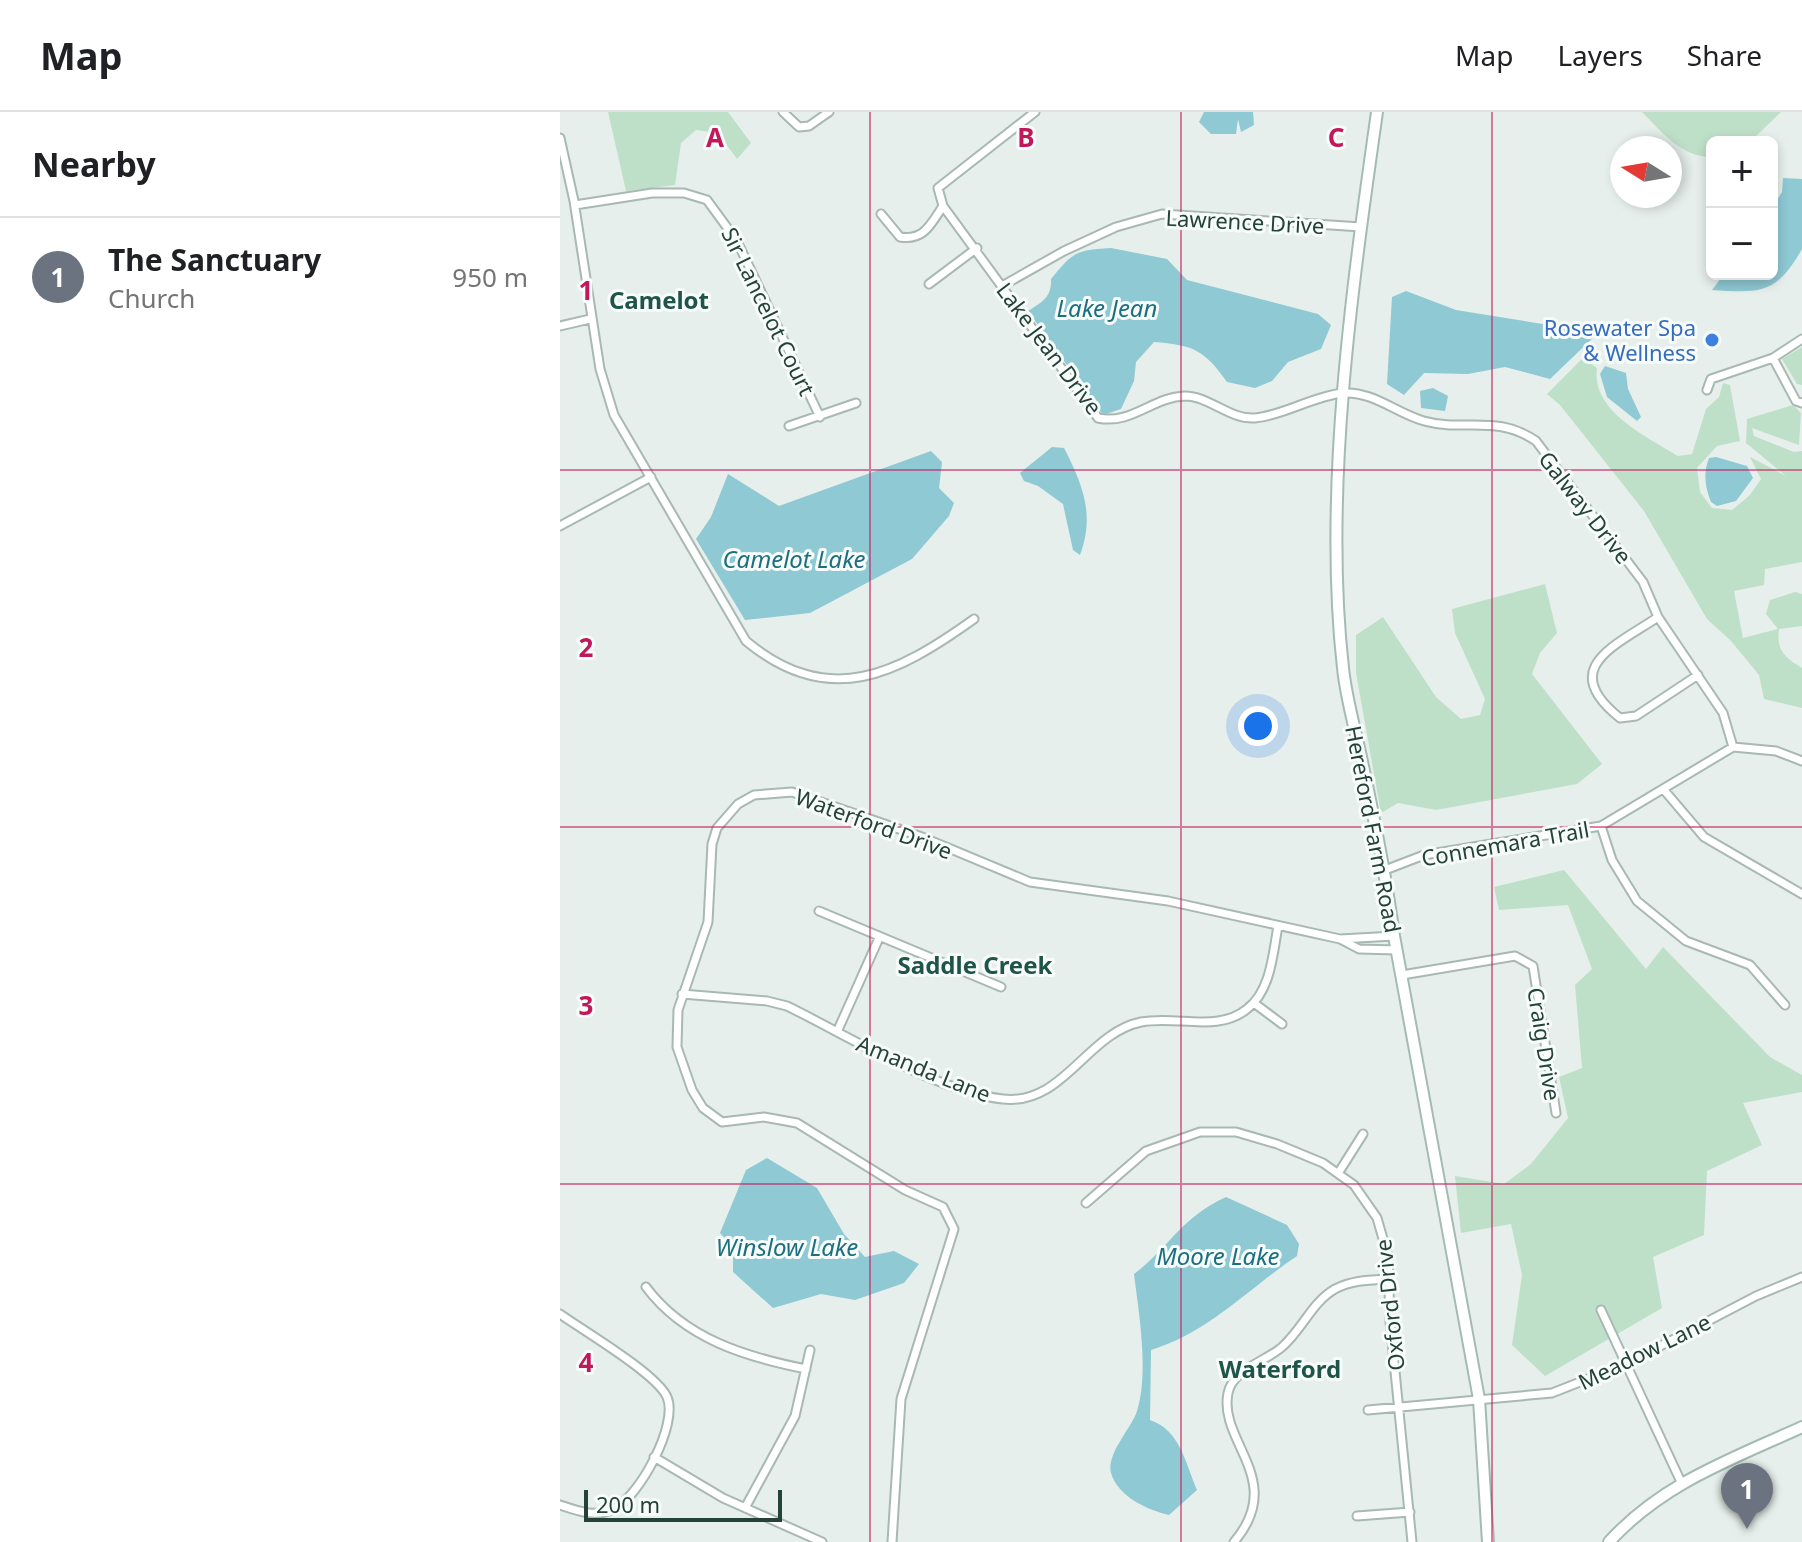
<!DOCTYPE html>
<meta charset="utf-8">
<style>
body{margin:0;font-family:"Noto Sans",sans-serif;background:#f6f6f6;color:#202124}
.controls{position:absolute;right:24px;top:24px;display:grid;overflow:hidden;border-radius:12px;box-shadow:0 4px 12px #0003}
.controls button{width:72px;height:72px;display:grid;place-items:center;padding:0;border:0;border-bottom:2px solid #e0e0e0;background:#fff;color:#202124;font:40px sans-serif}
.compass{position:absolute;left:1050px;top:24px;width:72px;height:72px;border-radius:50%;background:#fff;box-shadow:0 4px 12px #0003;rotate:281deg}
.scale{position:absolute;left:24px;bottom:20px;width:198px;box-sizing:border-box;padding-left:8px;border:4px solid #24423a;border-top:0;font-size:22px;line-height:28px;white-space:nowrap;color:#24423a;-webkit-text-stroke:6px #f7fbf9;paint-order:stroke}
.you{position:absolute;left:698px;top:614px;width:28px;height:28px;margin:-20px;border:6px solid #fff;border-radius:50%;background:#1a73e8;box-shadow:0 0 0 12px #1a73e833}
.badge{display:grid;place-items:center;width:52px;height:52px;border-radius:50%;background:#d93025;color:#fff;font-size:26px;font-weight:700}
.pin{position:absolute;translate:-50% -66px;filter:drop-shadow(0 2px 4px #0008)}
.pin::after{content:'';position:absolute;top:42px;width:28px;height:24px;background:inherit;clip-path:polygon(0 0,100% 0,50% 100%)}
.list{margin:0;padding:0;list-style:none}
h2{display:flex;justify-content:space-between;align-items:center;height:104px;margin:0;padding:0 32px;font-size:34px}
h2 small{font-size:26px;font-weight:400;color:#757577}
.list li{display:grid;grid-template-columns:52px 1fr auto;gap:24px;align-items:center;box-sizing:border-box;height:120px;padding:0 32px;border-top:2px solid #e0e0e0}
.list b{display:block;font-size:30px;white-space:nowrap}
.list p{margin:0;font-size:26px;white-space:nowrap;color:#757577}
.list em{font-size:26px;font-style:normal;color:#757577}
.map{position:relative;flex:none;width:1242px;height:1430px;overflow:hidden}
header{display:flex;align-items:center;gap:48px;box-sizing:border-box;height:112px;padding:0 40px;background:#fff;border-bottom:2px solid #e0e0e0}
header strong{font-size:38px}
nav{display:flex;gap:44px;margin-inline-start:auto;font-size:28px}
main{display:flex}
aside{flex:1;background:#fff}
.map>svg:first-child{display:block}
.green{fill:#bfe0c8}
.water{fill:#8ec9d4}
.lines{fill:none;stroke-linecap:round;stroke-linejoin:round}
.street-casing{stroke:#a8b8b2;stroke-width:11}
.secondary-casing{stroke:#a4bbb3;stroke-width:14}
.street{stroke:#fff;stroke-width:7}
.secondary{stroke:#fff;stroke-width:10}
.grid{fill:none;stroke:#c2185b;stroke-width:2;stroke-opacity:0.55}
.shop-dot{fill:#3f7fe0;stroke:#f7fbf9;stroke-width:3}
.labels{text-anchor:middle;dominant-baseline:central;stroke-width:6;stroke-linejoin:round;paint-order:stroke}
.street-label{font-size:22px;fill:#24423a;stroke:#f7fbf9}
.shop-label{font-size:22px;fill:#366cbe;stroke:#f7fbf9;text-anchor:end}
.neighbourhood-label{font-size:24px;font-weight:bold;fill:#1f5548;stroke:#f7fbf9}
.water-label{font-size:24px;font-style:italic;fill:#1c6f80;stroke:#f7fbf9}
.grid-label{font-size:26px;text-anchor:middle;font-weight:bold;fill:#c2185b;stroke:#f7fbf9;stroke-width:6;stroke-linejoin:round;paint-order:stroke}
</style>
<header>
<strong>Map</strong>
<nav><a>Map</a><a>Layers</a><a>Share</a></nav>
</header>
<main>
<aside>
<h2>Nearby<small></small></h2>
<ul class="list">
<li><span class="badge" style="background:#6b7280">1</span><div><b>The Sanctuary</b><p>Church</p></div><em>950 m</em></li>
</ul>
</aside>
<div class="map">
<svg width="1242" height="1430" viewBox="0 0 1242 1430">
<rect width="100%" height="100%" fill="#e6efeb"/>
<!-- green -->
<path class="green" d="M 48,0 L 168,0 L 191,31 L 177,47 L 158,21 L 136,18 L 121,31 L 115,73 L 66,79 Z
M 1082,0 L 1221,0 L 1190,30 L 1152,30 L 1152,45 C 1121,45 1103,21 1082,0 Z
M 1242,235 L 1242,273 L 1237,272 L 1222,247 Z
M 1023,246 L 1037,256 C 1031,299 1086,324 1118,344 L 1132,342 L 1146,297 L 1159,285 L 1163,271 L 1170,273 L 1180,329 L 1157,334 L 1137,356 L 1140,380 L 1152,396 L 1172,398 L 1190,383 L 1201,367 L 1190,345 L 1226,364 L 1186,331 L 1187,307 L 1233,293 L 1241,301 L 1239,333 L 1192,316 L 1194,324 L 1234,340 L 1242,339 L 1242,450 L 1205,457 L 1204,473 L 1174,479 L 1183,526 L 1218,517 L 1206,502 L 1210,488 L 1235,480 L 1242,482 L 1242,514 L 1219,517 C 1216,539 1226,546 1242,556 L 1242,596 L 1204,587 L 1199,563 L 1171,529 L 1147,507 L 1084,399 L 1000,293 L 987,282 Z
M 985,472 L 997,521 L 980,541 L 972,562 L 1042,652 L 1017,672 L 876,698 L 838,691 L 821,701 L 796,561 L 796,523 L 823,505 L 876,585 L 901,607 L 920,603 L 925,587 L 895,521 L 892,497 Z
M 1004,758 L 1086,857 L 1103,835 L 1210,945 L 1242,963 L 1242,980 L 1183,991 L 1202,1033 L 1147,1059 L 1144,1123 L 1093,1145 L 1102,1196 L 985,1264 L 952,1233 L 962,1163 L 951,1112 L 901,1121 L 895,1064 L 944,1072 L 971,1052 L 1008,1006 L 999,965 L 1022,956 L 1015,873 L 1032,857 L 1008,793 L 939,798 L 934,775 Z"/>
<!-- water -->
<path class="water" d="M 644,0 L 693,0 L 694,13 L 681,20 L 678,7 L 676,22 L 651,22 L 639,10 Z
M 1223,66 L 1242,67 L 1242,137 C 1216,183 1200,181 1152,178 L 1164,162 L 1212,162 L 1212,96 L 1222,80 Z
M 551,136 L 607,147 L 627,168 L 758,202 L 771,213 L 761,237 L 728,250 L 712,269 L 695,276 L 667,270 C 644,237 632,233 594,230 L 576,250 L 574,269 L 561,297 L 543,303 L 468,199 C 482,190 492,185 491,167 C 513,140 516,138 551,136 Z
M 846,179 L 896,198 L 1038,221 L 990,267 L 945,255 L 908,262 L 864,261 L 844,283 L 827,272 L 832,185 Z
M 1045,254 L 1066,261 L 1068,277 L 1081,305 L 1077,309 L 1047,285 L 1040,262 Z
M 873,276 L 888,284 L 885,299 L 861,296 L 860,279 Z
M 492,335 L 504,336 C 523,373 535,403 520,443 L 513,438 L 503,392 L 478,374 L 464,369 L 460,361 Z
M 371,339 L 382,350 L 379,376 L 394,391 L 389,404 L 352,447 L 250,501 L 185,508 L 136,427 L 151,405 L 168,362 L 219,394 Z
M 1156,345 L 1187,354 L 1193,366 L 1176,389 L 1157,394 L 1151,390 C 1145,375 1143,361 1149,346 Z
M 207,1046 L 257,1076 L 284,1122 L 305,1145 L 334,1139 L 359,1152 L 344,1171 L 295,1188 L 261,1182 L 213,1196 L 173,1160 L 173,1135 L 160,1121 L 186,1058 Z
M 666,1085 L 727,1113 L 739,1132 L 737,1144 C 688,1177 648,1221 591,1238 L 590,1308 C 620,1318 625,1350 637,1378 L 609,1403 C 588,1398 558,1385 551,1361 C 546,1342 571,1317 577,1299 C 589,1260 579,1202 574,1162 C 611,1134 619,1107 666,1085 Z"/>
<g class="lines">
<!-- street casing -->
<g class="street-casing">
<path id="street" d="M 223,0 L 239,15 L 249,14 L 269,0
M 475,0 L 378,76 L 383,94 L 538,306 C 572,313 592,285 625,284 C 649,284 670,308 695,306 C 725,303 753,284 783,281 C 813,279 836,301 864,309 C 904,320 937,302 976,329 L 1083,470 L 1098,505 L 1163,601 L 1173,635
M 0,26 L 14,89 L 40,257 L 54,303 L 186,529 C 269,598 337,562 414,507
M 15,93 L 92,81 L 124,81 L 147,88 L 177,129 L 260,305
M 321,102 L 340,125 C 364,129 371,112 383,94
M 369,172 L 417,136
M 442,174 L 504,139 L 556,115 L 602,102 L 801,115
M 0,214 L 30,207
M 1213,246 L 1236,289 L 1242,291
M 1147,278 L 1151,267 L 1213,246 L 1242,227
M 229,314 L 296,291
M 0,414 L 91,365
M 1098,505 C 1055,534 997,556 1060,606 L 1076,604 L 1138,563
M 1104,678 L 1144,725 L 1242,782
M 1041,714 L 1052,748 L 1077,789 L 1126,829 L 1190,853 L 1225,893
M 825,758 L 864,743 L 1041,714 L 1173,635 L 1216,639 L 1242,649
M 259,799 L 441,875
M 780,827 L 799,837 L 837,838
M 842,863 L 955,844 L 973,854 L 996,1001
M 122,882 L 207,889 L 227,894 C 287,923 377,980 443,987 C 503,994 527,921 581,910 C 616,903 658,921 687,897 C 711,879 713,841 718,814
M 694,891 L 722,912
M 277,920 L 319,826
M 779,1060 L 803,1022
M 526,1091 L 586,1039 L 640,1020 L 676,1020 L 717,1032 L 763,1051 L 794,1073 L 817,1106 L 828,1144 L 830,1209 L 852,1430
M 86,1175 C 125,1227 186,1245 246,1257
M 1041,1198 L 1121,1370
M 0,1202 C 24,1219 97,1262 107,1285 C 119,1312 79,1385 54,1397 C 36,1406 18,1399 0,1393
M 808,1298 L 992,1281 L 1066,1252 L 1196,1184 L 1242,1165
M 94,1345 L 163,1386 L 262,1430
M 185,1396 L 235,1304 L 250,1238
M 797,1404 L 850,1400
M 332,1430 L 341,1287 L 394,1117 L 383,1095 L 345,1078 L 237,1011 L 204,1005 L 162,1010 L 143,996 L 132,978 L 117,935 L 118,898 L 148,810 L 152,732 L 157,716 L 178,692 L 194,683 L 232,680 L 362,725 L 470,770 L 608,789 L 780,827 L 834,824
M 674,1430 C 727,1368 658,1330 668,1281 C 673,1257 705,1250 722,1235 C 742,1218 752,1190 775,1177 C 792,1168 810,1168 829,1167"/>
</g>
<!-- secondary casing -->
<g class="secondary-casing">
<path id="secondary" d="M 817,0 C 792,176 763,379 783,556 C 786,586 795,616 801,645 C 814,705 826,763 834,824 L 919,1287 L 928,1430
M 1049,1430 C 1103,1371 1170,1348 1242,1315"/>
</g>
<!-- street -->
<use href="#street" class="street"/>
<!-- secondary -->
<use href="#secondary" class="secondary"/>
</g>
<!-- grid -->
<path class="grid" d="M 310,0 L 310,1430M 621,0 L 621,1430M 932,0 L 932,1430M 0,358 L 1242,358M 0,715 L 1242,715M 0,1072 L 1242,1072"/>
<!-- markers -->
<circle class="shop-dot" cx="1152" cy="228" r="8"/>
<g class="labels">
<!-- street labels -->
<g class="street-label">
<text transform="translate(685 109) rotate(3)">Lawrence Drive</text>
<text transform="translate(209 199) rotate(64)">Sir Lancelot Court</text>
<text transform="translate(490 236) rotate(53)">Lake Jean Drive</text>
<text transform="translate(1026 395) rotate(52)">Galway Drive</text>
<text transform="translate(314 711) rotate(20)">Waterford Drive</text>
<text transform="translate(814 717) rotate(79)">Hereford Farm Road</text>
<text transform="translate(945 731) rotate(-10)">Connemara Trail</text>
<text transform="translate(985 932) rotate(81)">Craig Drive</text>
<text transform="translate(364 956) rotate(22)">Amanda Lane</text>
<text transform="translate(829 1193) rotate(-96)">Oxford Drive</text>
<text transform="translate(1084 1239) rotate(-26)">Meadow Lane</text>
</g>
<!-- shop labels -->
<g class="shop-label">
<text x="1136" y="215">Rosewater Spa<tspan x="1136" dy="25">&amp; Wellness</tspan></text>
</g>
<!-- neighbourhood labels -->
<g class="neighbourhood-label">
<text x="99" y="187">Camelot</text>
<text x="415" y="852">Saddle Creek</text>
<text x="720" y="1256">Waterford</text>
</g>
<!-- water labels -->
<g class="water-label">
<text x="547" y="195">Lake Jean</text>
<text x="234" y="446">Camelot Lake</text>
<text x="227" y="1134">Winslow Lake</text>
<text x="658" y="1143">Moore Lake</text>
</g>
</g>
<g class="grid-label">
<text x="155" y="35">A</text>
<text x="466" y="35">B</text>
<text x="776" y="35">C</text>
<text x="26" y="188">1</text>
<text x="26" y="545">2</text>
<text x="26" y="903">3</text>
<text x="26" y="1260">4</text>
</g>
</svg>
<div class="controls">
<button>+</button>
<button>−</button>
</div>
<svg class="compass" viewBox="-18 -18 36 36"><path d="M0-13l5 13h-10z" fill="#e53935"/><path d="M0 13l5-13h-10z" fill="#757577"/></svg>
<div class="scale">200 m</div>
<div class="you"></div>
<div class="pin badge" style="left:1187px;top:1417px;background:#6b7280">1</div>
</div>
</main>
